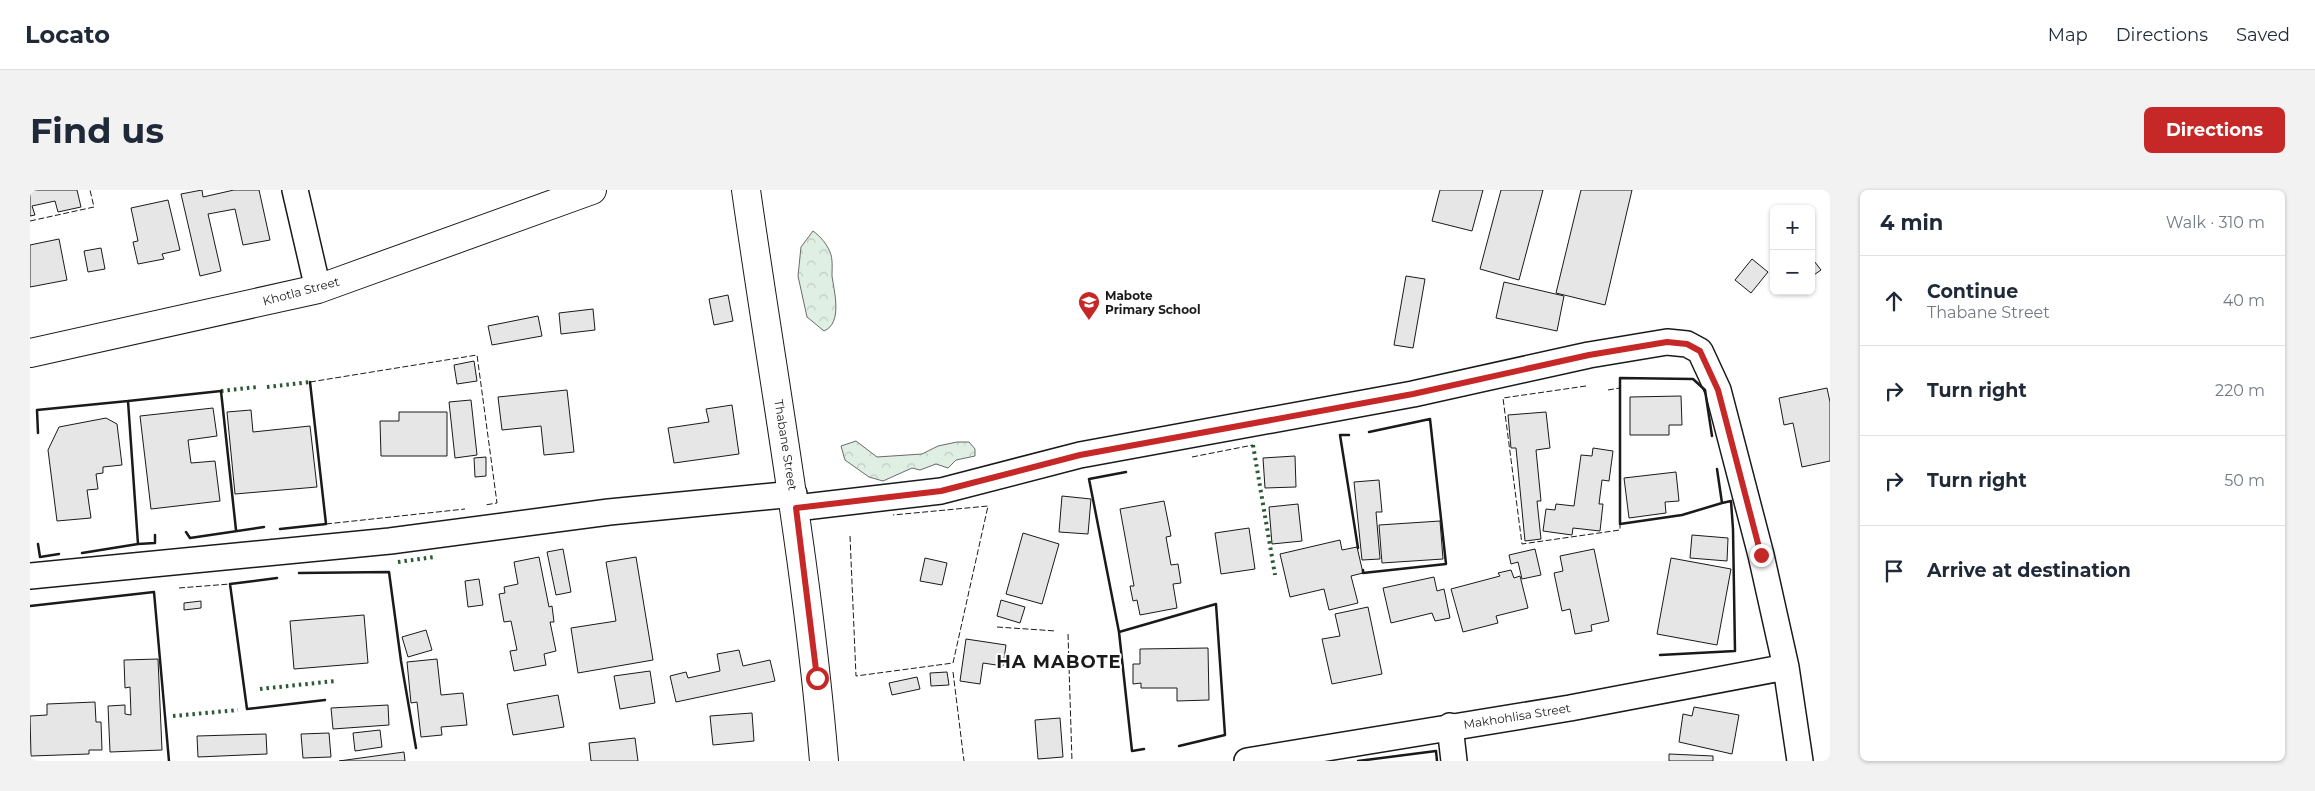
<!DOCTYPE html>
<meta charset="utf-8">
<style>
body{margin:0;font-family:Montserrat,sans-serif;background:#f2f2f3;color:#1f2937}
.controls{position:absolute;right:15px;top:15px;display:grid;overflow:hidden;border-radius:8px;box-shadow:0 1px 4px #0004}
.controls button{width:45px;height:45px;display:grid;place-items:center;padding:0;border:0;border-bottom:1px solid #e0e1e3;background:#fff;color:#1f2937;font:25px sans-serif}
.stop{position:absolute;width:15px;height:15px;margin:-11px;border:4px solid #c62828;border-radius:50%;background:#fff}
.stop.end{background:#c62828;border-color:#fff;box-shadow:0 1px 5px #0008}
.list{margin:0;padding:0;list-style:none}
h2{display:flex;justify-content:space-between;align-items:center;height:65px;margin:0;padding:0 20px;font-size:21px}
h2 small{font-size:16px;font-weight:400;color:#747a83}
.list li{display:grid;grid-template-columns:32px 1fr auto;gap:15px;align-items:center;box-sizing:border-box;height:90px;padding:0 20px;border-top:1px solid #e0e1e3}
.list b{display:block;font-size:19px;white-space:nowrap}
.list p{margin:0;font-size:16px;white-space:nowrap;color:#747a83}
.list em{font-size:16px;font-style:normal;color:#747a83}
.icon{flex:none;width:28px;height:28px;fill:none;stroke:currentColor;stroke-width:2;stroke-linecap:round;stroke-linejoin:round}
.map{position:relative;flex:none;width:1800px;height:571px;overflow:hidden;border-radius:8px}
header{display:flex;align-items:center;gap:30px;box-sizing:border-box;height:70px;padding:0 25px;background:#fff;border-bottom:1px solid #e0e1e3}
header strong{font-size:24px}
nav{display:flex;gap:28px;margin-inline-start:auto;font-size:18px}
.intro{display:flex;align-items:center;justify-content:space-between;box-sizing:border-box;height:120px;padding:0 30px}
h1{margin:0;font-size:35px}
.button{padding:12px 22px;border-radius:8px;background:#c62828;color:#fff;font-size:18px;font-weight:700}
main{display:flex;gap:30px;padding:0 30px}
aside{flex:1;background:#fff;border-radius:8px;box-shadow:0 1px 4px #0004}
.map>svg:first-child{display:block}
.forest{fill:url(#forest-crowns);stroke:#6a6a6a}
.building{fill:#e6e6e6;stroke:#1a1a1a}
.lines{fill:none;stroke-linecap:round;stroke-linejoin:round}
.minor-casing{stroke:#1a1a1a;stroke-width:28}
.tertiary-casing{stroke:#1a1a1a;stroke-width:30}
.minor{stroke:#fff;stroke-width:25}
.tertiary{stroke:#fff;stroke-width:28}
.hedge{stroke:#2b5a34;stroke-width:4;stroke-dasharray:2.5 4;stroke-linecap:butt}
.fence{stroke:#1a1a1a;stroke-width:1;stroke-dasharray:6 2.5;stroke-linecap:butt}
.wall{stroke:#1a1a1a;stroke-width:2.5}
.route{stroke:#c62828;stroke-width:6}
.labels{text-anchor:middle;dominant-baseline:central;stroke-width:4;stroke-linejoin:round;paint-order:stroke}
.street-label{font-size:12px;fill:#1a1a1a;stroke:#fff}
.poi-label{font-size:12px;font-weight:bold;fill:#1a1a1a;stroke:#fff;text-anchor:start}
.district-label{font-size:18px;font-weight:bold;letter-spacing:1px;fill:#1a1a1a;stroke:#fff}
</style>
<header>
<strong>Locato</strong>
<nav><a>Map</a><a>Directions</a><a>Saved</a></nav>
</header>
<div class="intro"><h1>Find us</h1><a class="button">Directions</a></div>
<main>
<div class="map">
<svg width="1800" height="571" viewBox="0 0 1800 571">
<defs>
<pattern id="forest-crowns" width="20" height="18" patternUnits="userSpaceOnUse" patternTransform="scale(1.25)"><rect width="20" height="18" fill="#e0efe3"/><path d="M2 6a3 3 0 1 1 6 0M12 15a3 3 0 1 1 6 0" fill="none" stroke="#c0ccc2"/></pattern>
</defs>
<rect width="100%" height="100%" fill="#fff"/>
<!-- forest -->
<path class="forest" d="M 783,41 C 791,47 796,53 800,62 C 803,69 802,78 802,86 C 804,101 813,133 794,141 L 777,127 L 768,86 L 771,57 Z
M 826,251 L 847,267 L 892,264 L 908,256 L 927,252 L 939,252 L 945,259 L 945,266 L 926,270 L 918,278 L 906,274 L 890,280 L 882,278 L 853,291 L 839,287 L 815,270 L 811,256 Z"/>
<!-- building -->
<path class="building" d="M 0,0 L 47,0 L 51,17 L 28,22 L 25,11 L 2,16 L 5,25 L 0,26 Z
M 172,0 L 173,7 L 204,0 L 229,0 L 240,50 L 213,55 L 205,19 L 178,24 L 191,81 L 170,86 L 151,4 Z
M 1410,0 L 1453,0 L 1442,41 L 1402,31 Z
M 1471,0 L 1513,0 L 1489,90 L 1450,79 Z
M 1551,0 L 1602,0 L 1575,115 L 1526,103 Z
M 138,10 L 150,60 L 132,64 L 134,69 L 108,74 L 103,52 L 108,51 L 101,18 Z
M 29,49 L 37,90 L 0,97 L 0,55 Z
M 71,58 L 75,79 L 58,82 L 54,61 Z
M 1781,67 L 1791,80 L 1781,87 Z
M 1722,69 L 1738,82 L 1721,103 L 1705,90 Z
M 1376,86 L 1395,89 L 1383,158 L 1364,155 Z
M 1474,92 L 1534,106 L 1527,141 L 1466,128 Z
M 698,105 L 703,131 L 684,135 L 679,109 Z
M 563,119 L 565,140 L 531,144 L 529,123 Z
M 508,126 L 512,146 L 462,155 L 458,136 Z
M 444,171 L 447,191 L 427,194 L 424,175 Z
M 1797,198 L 1800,212 L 1800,271 L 1772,277 L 1763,233 L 1754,235 L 1749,208 Z
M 537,200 L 544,262 L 514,265 L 511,236 L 472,240 L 468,207 Z
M 1651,206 L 1652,235 L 1639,235 L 1639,245 L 1600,245 L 1600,207 Z
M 441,210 L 447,265 L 425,268 L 419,212 Z
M 702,215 L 709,264 L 644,273 L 638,238 L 679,232 L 676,219 Z
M 183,218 L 187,246 L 158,250 L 161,273 L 185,271 L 190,311 L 121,319 L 110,226 Z
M 221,220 L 223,242 L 280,236 L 287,297 L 205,304 L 197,222 Z
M 369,222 L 417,222 L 417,266 L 351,266 L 350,231 L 369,231 Z
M 1516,222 L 1520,258 L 1506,260 L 1511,311 L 1507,311 L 1511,349 L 1495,351 L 1486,258 L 1481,258 L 1478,225 Z
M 76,228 L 87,234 L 92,275 L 73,277 L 73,283 L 66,284 L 68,299 L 57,300 L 61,328 L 27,331 L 18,260 L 29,237 Z
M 1563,258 L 1583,261 L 1579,291 L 1572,290 L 1569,314 L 1573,314 L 1570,341 L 1543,338 L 1542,345 L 1513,341 L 1516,319 L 1525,320 L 1526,314 L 1544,316 L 1551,265 L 1562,266 Z
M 1265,266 L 1266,297 L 1235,298 L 1233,268 Z
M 456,267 L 456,286 L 445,287 L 444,268 Z
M 1646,282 L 1649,311 L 1635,312 L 1636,323 L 1599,328 L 1594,288 Z
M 1349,290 L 1352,322 L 1346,322 L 1350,369 L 1332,370 L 1324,292 Z
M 1032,306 L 1061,309 L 1058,344 L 1029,342 Z
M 1134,311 L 1141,346 L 1136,347 L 1141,375 L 1148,374 L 1151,393 L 1143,394 L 1147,418 L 1110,425 L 1107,410 L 1103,411 L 1100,396 L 1104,396 L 1090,319 Z
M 1268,314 L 1272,351 L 1242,354 L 1239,317 Z
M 1410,331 L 1413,369 L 1352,373 L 1349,335 Z
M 1219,338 L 1225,379 L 1191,384 L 1185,343 Z
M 993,343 L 1029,354 L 1012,414 L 976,404 Z
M 1662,345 L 1698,348 L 1697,371 L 1660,368 Z
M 1310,350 L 1312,360 L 1327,357 L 1333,383 L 1321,386 L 1328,413 L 1299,420 L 1294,399 L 1260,407 L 1250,364 Z
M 533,359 L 541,402 L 526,405 L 517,362 Z
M 1505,359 L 1511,385 L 1492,389 L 1488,372 L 1481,374 L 1479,365 Z
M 1564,359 L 1579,431 L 1561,435 L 1562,441 L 1545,444 L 1540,419 L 1532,421 L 1524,383 L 1533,381 L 1530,366 Z
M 509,367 L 519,417 L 522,416 L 524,432 L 520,432 L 526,461 L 514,464 L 516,475 L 484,481 L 480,461 L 487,460 L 481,431 L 474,432 L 469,404 L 475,403 L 474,397 L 488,394 L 484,372 Z
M 606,367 L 623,470 L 548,483 L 541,438 L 586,431 L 576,372 Z
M 895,368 L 917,373 L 912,395 L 890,391 Z
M 1641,368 L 1701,379 L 1687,455 L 1627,444 Z
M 1481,380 L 1484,388 L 1490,386 L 1498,418 L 1466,426 L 1468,433 L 1433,442 L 1421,399 L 1470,386 L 1468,383 Z
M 1404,387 L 1407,401 L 1414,399 L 1420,428 L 1405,431 L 1402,423 L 1361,433 L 1353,398 Z
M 449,389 L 453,415 L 438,417 L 435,391 Z
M 971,410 L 995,417 L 990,433 L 967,426 Z
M 171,411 L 171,418 L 154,420 L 154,413 Z
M 1338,417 L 1352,484 L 1302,494 L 1292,449 L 1310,446 L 1305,424 Z
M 334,425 L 338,473 L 264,479 L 260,431 Z
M 396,440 L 402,460 L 378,467 L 372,447 Z
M 936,449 L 976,455 L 973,476 L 953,473 L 950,494 L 930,491 Z
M 1178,458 L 1179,510 L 1147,511 L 1147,498 L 1111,498 L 1111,493 L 1103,494 L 1103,474 L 1110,474 L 1110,459 Z
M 709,460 L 713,476 L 740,470 L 745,491 L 646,512 L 640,486 L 656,482 L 658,488 L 690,481 L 687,464 Z
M 128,469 L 132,560 L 80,562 L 78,516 L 95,515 L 95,524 L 101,525 L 100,497 L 95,498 L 94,470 Z
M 407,469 L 411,505 L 433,503 L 437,535 L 411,537 L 412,545 L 391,547 L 387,512 L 381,513 L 377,472 Z
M 620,481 L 625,513 L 590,519 L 584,486 Z
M 917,482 L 919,495 L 901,496 L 900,483 Z
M 887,487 L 890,499 L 862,505 L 859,493 Z
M 528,505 L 534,537 L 483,545 L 477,514 Z
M 65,512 L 66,532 L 71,532 L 72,560 L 59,560 L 59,564 L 1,566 L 0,526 L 17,525 L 17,514 Z
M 358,515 L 359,535 L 303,539 L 301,518 Z
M 1664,517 L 1709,525 L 1702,564 L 1649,552 L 1653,524 L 1662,526 Z
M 722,523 L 724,551 L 683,555 L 680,526 Z
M 1030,528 L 1033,567 L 1008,569 L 1005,530 Z
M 350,540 L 352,557 L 325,561 L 323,543 Z
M 299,543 L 301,567 L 273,568 L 271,544 Z
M 236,544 L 237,564 L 168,567 L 167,546 Z
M 605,548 L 608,571 L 561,571 L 559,553 Z
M 374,562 L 375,571 L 309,571 Z
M 1639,564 L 1683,566 L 1683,571 L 1639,571 Z"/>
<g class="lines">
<!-- minor casing -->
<g class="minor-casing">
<path id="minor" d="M 265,0 L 288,99
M 766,318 L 911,301 L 1050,265 L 1383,204 L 1559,165 L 1637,152 L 1657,154 L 1670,161 L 1688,200 L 1731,365 L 1756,477 L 1770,571
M 0,386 L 360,351 L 579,322 L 764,304
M 1420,536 L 1424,571
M 1217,571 L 1540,518 L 1756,477"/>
</g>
<!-- tertiary casing -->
<g class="tertiary-casing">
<path id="tertiary" d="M 716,0 C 743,190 778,379 794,571
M 0,163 L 288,99 L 562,0"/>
</g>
<!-- minor -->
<use href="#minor" class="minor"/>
<!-- tertiary -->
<use href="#tertiary" class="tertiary"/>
<!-- hedge -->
<path class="hedge" d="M 237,197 L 280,192
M 191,201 L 227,197
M 1223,255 L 1245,385
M 368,372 L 404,367
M 230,499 L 305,491
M 143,526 L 208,520"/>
<!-- fence -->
<path class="fence" d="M 0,31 L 64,17 L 60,0
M 280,192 L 447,165 L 467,313 L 455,315
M 1556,196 L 1473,208 L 1492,354 L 1590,340 L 1590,334
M 1578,200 L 1590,198
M 1162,267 L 1223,255
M 296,334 L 435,319
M 820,346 L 826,486 L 923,473 L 958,316 L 863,325
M 149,398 L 200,394
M 967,437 L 1026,441
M 1038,444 L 1042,571
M 923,482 L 934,571"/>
<!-- wall -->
<path class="wall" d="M 98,211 L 191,201 L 206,340
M 8,243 L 7,220 L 98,211 L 108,354 L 52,363
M 1319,245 L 1310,245 L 1328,358
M 1682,246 L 1675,200 L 1663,189 L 1590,188 L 1590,334 L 1652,325 L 1692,313 L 1687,279
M 250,339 L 296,334 L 280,192
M 156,342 L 160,348 L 234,337
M 8,354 L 10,367 L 29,364
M 108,354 L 125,353 L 125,345
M 1333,380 L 1333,383 L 1416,374 L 1400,229 L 1339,242
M 269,383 L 359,382 L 371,471 L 386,558
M 247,388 L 200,394 L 217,519 L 295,510
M 0,416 L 124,402 L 139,571
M 1089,442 L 1059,289 L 1096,282
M 1630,465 L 1705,461 L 1703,339 L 1701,311 L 1692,313
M 1114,559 L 1102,561 L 1089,442 L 1186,414 L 1195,545 L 1149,556
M 1328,571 L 1406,561 L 1407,571"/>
</g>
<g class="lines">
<!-- route -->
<path class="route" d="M 787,488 L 766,318 L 911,301 L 1050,265 L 1383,204 L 1559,165 L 1637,152 L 1657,154 L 1670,161 L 1688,200 L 1731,365"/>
</g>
<!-- icons -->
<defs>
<g id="school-pin" transform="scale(1.125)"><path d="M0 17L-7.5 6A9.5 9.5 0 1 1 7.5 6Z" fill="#c62828" stroke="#fff"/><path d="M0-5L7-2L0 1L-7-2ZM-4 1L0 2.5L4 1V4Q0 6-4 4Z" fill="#fff"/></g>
</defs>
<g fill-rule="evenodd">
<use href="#school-pin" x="1059" y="112"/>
</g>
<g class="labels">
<!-- street labels -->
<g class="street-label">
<text transform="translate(271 101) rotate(-15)">Khotla Street</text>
<text transform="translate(756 255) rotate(81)">Thabane Street</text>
<text transform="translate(1487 526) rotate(-9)">Makhohlisa Street</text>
</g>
<!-- poi labels -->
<g class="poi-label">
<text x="1075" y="105">Mabote<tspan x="1075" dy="14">Primary School</tspan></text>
</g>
<!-- district labels -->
<g class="district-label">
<text x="1029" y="472">HA MABOTE</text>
</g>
</g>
</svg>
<div class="controls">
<button>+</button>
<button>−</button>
</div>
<div class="stop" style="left:787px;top:488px"></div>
<div class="stop end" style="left:1731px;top:365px"></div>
</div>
<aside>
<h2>4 min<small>Walk · 310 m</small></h2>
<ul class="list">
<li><svg class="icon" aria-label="ahead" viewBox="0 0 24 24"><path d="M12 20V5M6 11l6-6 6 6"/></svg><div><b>Continue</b><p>Thabane Street</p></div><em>40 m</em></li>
<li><svg class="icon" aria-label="right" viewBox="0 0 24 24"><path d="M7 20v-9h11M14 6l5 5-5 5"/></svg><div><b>Turn right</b></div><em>220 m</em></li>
<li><svg class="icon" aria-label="right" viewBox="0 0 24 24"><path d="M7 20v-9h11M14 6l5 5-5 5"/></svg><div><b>Turn right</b></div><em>50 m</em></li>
<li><svg class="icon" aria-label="arrive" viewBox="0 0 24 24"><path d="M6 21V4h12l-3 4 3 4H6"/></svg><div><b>Arrive at destination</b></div></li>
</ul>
</aside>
</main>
